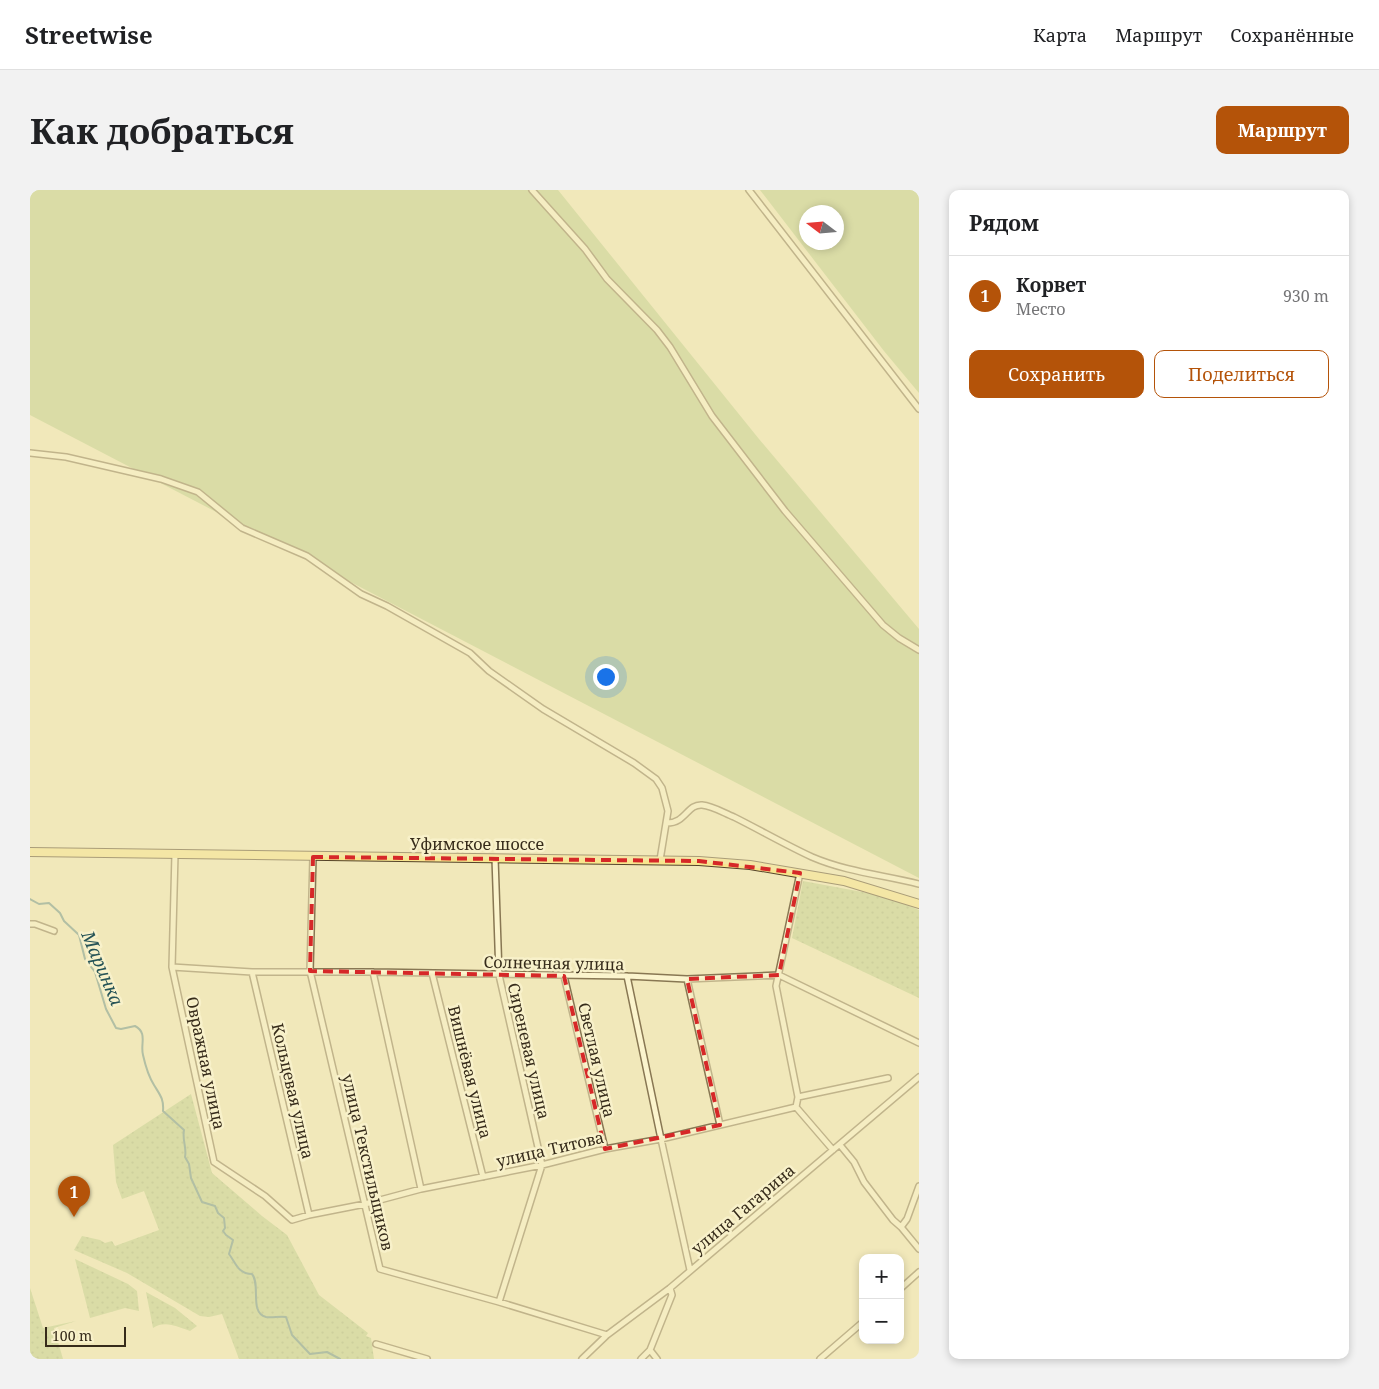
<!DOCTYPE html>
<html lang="ru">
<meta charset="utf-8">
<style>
body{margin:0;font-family:"Noto Serif",serif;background:#f2f2f2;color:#202124}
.controls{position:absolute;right:15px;bottom:15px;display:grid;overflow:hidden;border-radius:10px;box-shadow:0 2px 8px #0003}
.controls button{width:45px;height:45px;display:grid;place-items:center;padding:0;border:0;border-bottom:1px solid #e0e0e0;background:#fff;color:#202124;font:25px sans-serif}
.compass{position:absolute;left:769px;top:15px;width:45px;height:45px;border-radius:50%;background:#fff;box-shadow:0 2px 8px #0003;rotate:286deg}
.scale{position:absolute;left:15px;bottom:12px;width:81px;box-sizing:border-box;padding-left:5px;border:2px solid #362b1a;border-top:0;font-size:14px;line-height:18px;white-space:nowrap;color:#362b1a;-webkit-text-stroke:4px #f8f1ca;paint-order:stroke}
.you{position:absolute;left:575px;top:486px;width:18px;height:18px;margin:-12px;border:4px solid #fff;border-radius:50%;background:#1a73e8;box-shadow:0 0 0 8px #1a73e833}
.badge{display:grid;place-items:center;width:32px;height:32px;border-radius:50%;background:#b45309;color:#fff;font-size:16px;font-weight:700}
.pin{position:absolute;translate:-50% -41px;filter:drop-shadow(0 1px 2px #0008)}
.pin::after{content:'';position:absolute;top:26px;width:18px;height:15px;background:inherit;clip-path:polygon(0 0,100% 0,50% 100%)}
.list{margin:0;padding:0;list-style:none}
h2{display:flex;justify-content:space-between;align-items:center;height:65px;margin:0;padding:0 20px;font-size:21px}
h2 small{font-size:16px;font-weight:400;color:#757577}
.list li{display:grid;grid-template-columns:32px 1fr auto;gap:15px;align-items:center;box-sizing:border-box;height:80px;padding:0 20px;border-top:1px solid #e0e0e0}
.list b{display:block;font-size:19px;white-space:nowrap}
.list p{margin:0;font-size:16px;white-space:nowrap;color:#757577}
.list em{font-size:16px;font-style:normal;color:#757577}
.actions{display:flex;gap:10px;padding:15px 20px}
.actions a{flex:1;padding:11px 0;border:1px solid #b45309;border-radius:10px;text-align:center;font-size:18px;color:#b45309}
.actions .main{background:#b45309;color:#fff}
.map{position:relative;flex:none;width:889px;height:1169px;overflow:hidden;border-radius:10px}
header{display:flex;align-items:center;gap:30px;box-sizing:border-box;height:70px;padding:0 25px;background:#fff;border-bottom:1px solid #e0e0e0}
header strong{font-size:24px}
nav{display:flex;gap:28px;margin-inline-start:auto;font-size:18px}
.intro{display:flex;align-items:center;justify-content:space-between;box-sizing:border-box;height:120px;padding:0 30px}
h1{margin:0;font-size:35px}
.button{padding:12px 22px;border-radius:10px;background:#b45309;color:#fff;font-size:18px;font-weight:700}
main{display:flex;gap:30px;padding:0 30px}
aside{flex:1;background:#fff;border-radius:10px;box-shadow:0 2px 8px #0003}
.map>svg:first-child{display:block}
.grass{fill:url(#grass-dots)}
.green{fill:#becf8e;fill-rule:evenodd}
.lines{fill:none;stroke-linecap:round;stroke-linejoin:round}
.stream{stroke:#668e8a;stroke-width:2}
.minor-casing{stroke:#887753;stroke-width:8}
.primary-casing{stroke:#554329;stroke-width:10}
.minor{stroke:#fbf4cd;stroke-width:5}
.primary{stroke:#f8e58d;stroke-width:8}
.marked{fill:none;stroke:#d62828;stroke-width:4;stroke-dasharray:10 6;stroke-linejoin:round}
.labels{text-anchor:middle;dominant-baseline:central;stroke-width:5;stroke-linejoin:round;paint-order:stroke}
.street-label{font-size:16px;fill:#362b1a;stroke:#f8f1ca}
.water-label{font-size:18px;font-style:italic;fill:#275457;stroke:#f8f1ca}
</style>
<header>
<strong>Streetwise</strong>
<nav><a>Карта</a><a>Маршрут</a><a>Сохранённые</a></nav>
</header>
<div class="intro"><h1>Как добраться</h1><a class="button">Маршрут</a></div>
<main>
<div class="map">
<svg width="889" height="1169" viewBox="0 0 889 1169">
<defs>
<pattern id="grass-dots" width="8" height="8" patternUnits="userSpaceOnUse" patternTransform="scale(1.25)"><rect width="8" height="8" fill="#becf8e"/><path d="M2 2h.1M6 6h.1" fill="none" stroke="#a4b27a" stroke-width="1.8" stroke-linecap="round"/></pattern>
</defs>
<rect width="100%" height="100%" fill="#f1e8ba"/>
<!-- grass -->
<path class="grass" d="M 773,691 L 854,706 L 889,720 L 889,808 L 762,748 Z
M 161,904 L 182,983 L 232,1026 L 257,1045 L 289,1105 L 338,1143 L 336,1146 L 341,1148 L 344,1169 L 209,1169 L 192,1124 L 179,1127 L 170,1126 L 97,1083 L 44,1060 L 52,1046 L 70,1050 L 75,1053 L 82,1051 L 85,1056 L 129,1040 L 114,1001 L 92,1009 L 86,992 L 83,955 Z
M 45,1069 L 98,1094 L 107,1101 L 109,1121 L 95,1118 L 60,1128 Z
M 0,1098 L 13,1138 L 46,1131 L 24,1138 L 33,1169 L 0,1169 Z
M 116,1102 L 145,1118 L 167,1136 L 160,1141 C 148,1137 135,1130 123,1138 Z"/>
<!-- green -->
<path class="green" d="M 0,0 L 528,0 L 729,249 L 889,439 L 889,688 L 0,225 Z
M 730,0 L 889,0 L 889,203 L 854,161 ZM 776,22 L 806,22 L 806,52 L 776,52 Z"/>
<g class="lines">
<!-- stream -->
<path class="stream" d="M 0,709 L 9,714 L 19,713 L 30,723 L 34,731 L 49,745 L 55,769 L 65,782 L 76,819 L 86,838 L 91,839 L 105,836 C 118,843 110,854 113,865 C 115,874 119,887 124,895 C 130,905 134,909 133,921 L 154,940 C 152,950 157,958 155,967 L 159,974 L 161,988 L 172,1012 L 185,1016 L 188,1023 L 194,1028 L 195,1038 L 193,1041 L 196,1045 L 203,1050 L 199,1064 C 206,1073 208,1084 222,1084 C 231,1094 219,1123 236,1127 C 242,1128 250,1126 256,1127 L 262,1145 L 280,1164 L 297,1162 L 310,1169"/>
<!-- minor casing -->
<g class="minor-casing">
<path id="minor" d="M 502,0 L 555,59 L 577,89 L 627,140 L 640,157 L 682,226 L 755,321 L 853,435 L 869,448 L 889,460
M 719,0 L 889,219
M 0,263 L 36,267 L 131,289 L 168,302 L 212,338 L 277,366 L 331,404 L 357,416 L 440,463 L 459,481 L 513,519 L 604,573 L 626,589 L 632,598 L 638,621 L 630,670
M 637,633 C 656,633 657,614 672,615 C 683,616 694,623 704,627 C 730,640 756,655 782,667 C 817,682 853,685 889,694
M 145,664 L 142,777 L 184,972 L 235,1006 L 262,1030 L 279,1025 L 335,1014 L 391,999 L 512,975 L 575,959 L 631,949 L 766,917
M 283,667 L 280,781 L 350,1079 L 469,1112 L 577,1145
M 465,668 L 469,785 L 512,975 L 469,1112
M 770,683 L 746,796 L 768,907 L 766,917 L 803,960
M 0,734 L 5,734 L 24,741
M 142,777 L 222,782 L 343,782 L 597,786 L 657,789 L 749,785 L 889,853
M 222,782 L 279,1025
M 343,782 L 391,999
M 402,783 L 453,987
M 534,786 L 575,959
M 597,786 L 631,949 L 660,1080
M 657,789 L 690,935
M 768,907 L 858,888
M 810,955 L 824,972 L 834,992 L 863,1030 L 871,1037 L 889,1059
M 871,1037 L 877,1029 L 889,996
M 870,1099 L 889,1082
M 346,1154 L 397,1169
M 552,1169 L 577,1145 L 640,1098 L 889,887
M 611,1169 L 620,1160
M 627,1169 L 620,1160 L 642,1105 L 640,1098
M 790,1169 L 833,1132"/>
</g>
<!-- primary casing -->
<g class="primary-casing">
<path id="primary" d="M 0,662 L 669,671 L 720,675 L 814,691 L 889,714"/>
</g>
<!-- minor -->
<use href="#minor" class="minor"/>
<!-- primary -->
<use href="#primary" class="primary"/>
</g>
<!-- marked area -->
<path d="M0 0H889V1169H0ZM 283,667 L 669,671 L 770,683 L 749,785 L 657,789 L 690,935 L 575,959 L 534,786 L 280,781 Z" fill="#f1e8ba" fill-opacity=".55" fill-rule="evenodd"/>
<path class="marked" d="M 283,667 L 669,671 L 770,683 L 749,785 L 657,789 L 690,935 L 575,959 L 534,786 L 280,781 Z"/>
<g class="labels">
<!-- street labels -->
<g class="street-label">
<text x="447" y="654">Уфимское шоссе</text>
<text transform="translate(524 773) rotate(1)">Солнечная улица</text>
<text transform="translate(499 861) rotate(77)">Сиреневая улица</text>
<text transform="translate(567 870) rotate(77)">Светлая улица</text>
<text transform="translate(176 873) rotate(78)">Овражная улица</text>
<text transform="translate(440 882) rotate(76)">Вишнёвая улица</text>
<text transform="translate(263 901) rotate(77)">Кольцевая улица</text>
<text transform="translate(520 959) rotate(-13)">улица Титова</text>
<text transform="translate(338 972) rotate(77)">улица Текстильщиков</text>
<text transform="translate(713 1019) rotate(-40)">улица Гагарина</text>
</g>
<!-- water labels -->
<g class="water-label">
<text transform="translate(73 778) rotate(67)">Маринка</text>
</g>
</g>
</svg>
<div class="controls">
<button>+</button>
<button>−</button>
</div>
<svg class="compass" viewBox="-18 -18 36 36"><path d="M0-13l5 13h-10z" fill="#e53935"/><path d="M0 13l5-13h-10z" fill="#757577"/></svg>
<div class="scale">100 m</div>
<div class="you"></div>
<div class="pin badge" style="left:44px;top:1027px">1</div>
</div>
<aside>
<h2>Рядом<small></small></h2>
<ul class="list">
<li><span class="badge">1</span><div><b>Корвет</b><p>Место</p></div><em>930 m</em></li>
</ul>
<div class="actions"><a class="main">Сохранить</a><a>Поделиться</a></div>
</aside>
</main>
